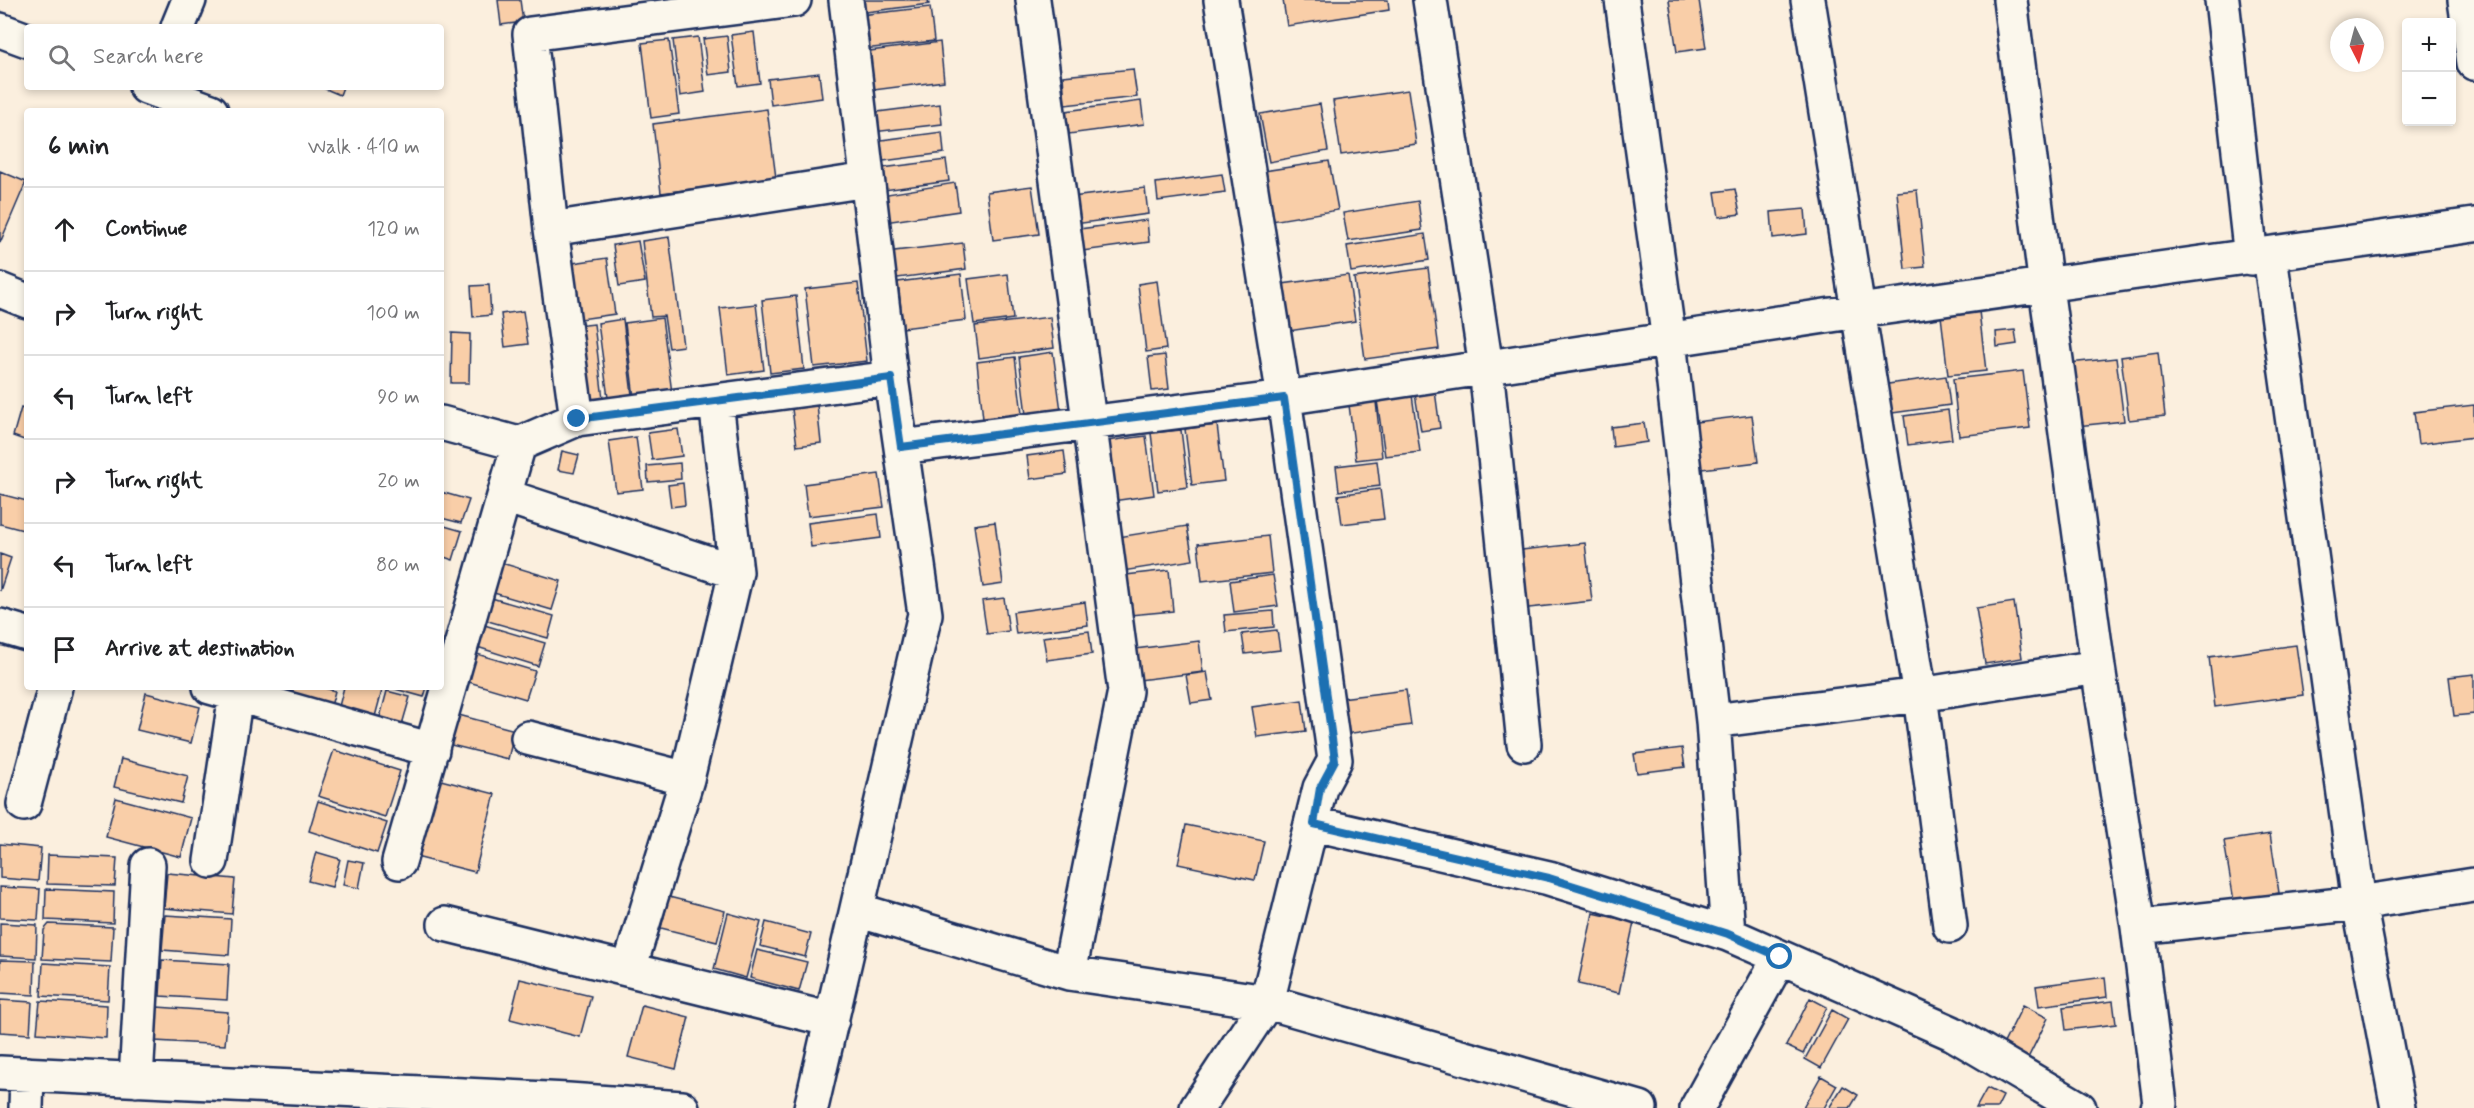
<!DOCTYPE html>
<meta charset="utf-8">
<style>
body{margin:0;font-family:Mynerve,sans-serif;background:#f2f2f2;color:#202124}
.controls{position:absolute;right:18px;top:18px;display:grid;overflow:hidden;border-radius:6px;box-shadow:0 3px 9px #0003}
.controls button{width:54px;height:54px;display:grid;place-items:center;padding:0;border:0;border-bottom:2px solid #e0e0e0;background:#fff;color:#202124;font:30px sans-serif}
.compass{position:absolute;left:2330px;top:18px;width:54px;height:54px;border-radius:50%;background:#fff;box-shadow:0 3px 9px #0003;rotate:174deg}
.stop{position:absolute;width:18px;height:18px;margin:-14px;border:4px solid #1f6fb2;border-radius:50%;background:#fff}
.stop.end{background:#1f6fb2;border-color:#fff;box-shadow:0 2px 6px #0008}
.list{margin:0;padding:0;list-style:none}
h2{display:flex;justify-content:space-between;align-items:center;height:78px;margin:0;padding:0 24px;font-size:26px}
h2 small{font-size:20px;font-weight:400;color:#757577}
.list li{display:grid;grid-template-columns:39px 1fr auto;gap:18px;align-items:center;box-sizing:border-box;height:84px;padding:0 24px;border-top:2px solid #e0e0e0}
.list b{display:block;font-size:22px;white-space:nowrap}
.list em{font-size:20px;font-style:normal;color:#757577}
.icon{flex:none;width:33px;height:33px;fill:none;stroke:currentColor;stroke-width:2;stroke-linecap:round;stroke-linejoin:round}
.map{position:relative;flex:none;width:2474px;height:1108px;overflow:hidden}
.search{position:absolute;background:#fff;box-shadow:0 3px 9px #0003;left:24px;top:24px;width:420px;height:66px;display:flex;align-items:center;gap:15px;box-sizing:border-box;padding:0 21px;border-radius:6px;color:#757577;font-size:22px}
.panel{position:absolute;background:#fff;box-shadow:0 3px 9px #0003;left:24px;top:108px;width:420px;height:582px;border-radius:6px}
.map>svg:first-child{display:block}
.building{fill:#f9cea8;stroke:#1b2f5e;stroke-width:1.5}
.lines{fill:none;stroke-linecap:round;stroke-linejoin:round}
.minor-casing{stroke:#1b2f5e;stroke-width:38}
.minor{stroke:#fbf7ec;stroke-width:33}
.route{stroke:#1f6fb2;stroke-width:8}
</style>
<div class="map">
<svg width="2474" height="1108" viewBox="0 0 2474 1108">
<rect width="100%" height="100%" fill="#fbefde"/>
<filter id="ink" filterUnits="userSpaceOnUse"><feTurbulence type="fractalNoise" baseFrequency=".0167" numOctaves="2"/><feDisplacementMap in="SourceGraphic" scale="12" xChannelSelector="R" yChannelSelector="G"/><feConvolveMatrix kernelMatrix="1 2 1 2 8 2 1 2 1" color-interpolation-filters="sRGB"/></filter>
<g filter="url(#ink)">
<!-- building -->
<path class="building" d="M 498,0 L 520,0 L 523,22 L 501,25 Z
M 848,0 L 928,0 L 929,4 L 850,14 Z
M 1283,0 L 1388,0 L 1389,10 L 1287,26 Z
M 1669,0 L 1699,0 L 1706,48 L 1677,52 Z
M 930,7 L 934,41 L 864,49 L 860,15 Z
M 754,32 L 760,83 L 738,86 L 731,35 Z
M 727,36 L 731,72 L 708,75 L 703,39 Z
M 698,37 L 705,92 L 680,96 L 673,40 Z
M 669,40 L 679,114 L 651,118 L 642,43 Z
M 940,42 L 944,81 L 866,91 L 862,52 Z
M 1133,69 L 1137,97 L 1065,105 L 1063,76 Z
M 819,73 L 822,98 L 771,105 L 768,79 Z
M 321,87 L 343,87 L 340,95 Z
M 1408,90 L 1416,144 L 1341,155 L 1333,101 Z
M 1141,101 L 1144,124 L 1069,134 L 1066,111 Z
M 940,104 L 942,124 L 873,132 L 870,113 Z
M 1320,104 L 1328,151 L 1269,162 L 1260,114 Z
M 767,109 L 776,178 L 661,193 L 653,124 Z
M 942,132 L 944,153 L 876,162 L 874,141 Z
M 946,160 L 949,181 L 877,191 L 874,169 Z
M 1329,161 L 1338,210 L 1272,221 L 1264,171 Z
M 0,171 L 26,182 L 0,243 Z
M 1222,174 L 1225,192 L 1158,201 L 1156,183 Z
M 955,183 L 959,211 L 885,222 L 881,195 Z
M 1032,186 L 1039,234 L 993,240 L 987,192 Z
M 1145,188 L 1148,214 L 1075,224 L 1072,197 Z
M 1735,189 L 1740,214 L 1719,217 L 1715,192 Z
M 1917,190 L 1925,267 L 1905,269 L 1897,192 Z
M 1418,201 L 1422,230 L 1348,241 L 1343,213 Z
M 1805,209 L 1807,234 L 1773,238 L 1771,212 Z
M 1147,220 L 1149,242 L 1075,252 L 1072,230 Z
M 1425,234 L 1429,260 L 1351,272 L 1347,246 Z
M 669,237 L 683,346 L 669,348 L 664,316 L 651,317 L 642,241 Z
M 638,241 L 645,282 L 619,286 L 613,245 Z
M 963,243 L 966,269 L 890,279 L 886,252 Z
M 607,258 L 615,314 L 581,319 L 573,263 Z
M 1428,268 L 1439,349 L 1365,359 L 1354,278 Z
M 961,274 L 966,320 L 903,328 L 898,282 Z
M 1008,274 L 1013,319 L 974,324 L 968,279 Z
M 1348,275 L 1355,321 L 1282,332 L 1275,285 Z
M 1157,281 L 1166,349 L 1146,352 L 1138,284 Z
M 858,283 L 867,361 L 814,367 L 805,289 Z
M 489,285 L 491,315 L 473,317 L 471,286 Z
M 796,296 L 804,369 L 770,373 L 762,300 Z
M 756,304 L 764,370 L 728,375 L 720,308 Z
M 523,311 L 528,344 L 505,347 L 501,314 Z
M 1979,311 L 1986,371 L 1948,375 L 1941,316 Z
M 1050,317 L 1054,348 L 979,358 L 975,326 Z
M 662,318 L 672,393 L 634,398 L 625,323 Z
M 623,319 L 632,395 L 608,398 L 598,323 Z
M 594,324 L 603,399 L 578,403 L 568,327 Z
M 2015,330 L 2017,344 L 1997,347 L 1996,332 Z
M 452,333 L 470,334 L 469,383 L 451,383 Z
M 1053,352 L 1061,411 L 1026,415 L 1019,357 Z
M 2158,352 L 2165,416 L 2129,420 L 2121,357 Z
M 1165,355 L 1169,389 L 1152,391 L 1148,357 Z
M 1015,357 L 1022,414 L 983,419 L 977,362 Z
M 2116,358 L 2124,421 L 2067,427 L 2060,364 Z
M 2023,371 L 2030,428 L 1959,436 L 1953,379 Z
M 1946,376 L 1950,405 L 1878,415 L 1874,386 Z
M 1435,391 L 1440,428 L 1421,431 L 1415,394 Z
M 1412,395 L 1420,452 L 1385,456 L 1377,400 Z
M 1376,402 L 1382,457 L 1356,460 L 1349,405 Z
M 817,405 L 821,443 L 797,446 L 792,409 Z
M 2474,405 L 2474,437 L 2418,444 L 2414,412 Z
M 21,408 L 27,410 L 27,441 L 13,436 Z
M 1948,410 L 1952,439 L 1908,445 L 1904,416 Z
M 1752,415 L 1758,462 L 1694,470 L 1688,423 Z
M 1644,423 L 1647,442 L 1613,447 L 1611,427 Z
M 1217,425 L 1224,481 L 1192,485 L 1185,429 Z
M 678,429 L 682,456 L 652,460 L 648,433 Z
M 1181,430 L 1188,487 L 1158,491 L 1151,433 Z
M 1146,436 L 1154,495 L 1106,502 L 1099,442 Z
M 636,437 L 643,489 L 616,492 L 609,441 Z
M 562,451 L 579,455 L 574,473 L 558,470 Z
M 1064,451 L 1067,474 L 1030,479 L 1027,456 Z
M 1377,461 L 1380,486 L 1339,491 L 1336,466 Z
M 680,463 L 681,479 L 648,482 L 647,466 Z
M 879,474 L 884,507 L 808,516 L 804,484 Z
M 683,483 L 685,505 L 671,507 L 668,485 Z
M 1380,489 L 1384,519 L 1342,524 L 1338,495 Z
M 441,492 L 469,500 L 461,523 L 441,518 Z
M 0,494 L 27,501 L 27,531 L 0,524 Z
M 878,514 L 881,538 L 811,547 L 808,523 Z
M 995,522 L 1003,584 L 983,587 L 974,525 Z
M 441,525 L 462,531 L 453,560 L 441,556 Z
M 1187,526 L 1193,560 L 1123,571 L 1118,537 Z
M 1268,536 L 1272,573 L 1202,581 L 1198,544 Z
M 1585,543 L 1592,601 L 1520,609 L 1513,551 Z
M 0,554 L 11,558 L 0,591 Z
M 495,561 L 561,581 L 552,610 L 487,591 Z
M 1169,570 L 1173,611 L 1130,615 L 1126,575 Z
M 1273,575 L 1278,606 L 1234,612 L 1230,581 Z
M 488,597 L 554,616 L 548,638 L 481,619 Z
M 1004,598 L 1009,631 L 987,634 L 982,601 Z
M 1085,602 L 1088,625 L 1016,634 L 1013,612 Z
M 2014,602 L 2022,658 L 1985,664 L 1976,608 Z
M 1273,611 L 1274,627 L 1226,632 L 1224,615 Z
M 481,624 L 545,643 L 538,666 L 474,646 Z
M 1277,630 L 1280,650 L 1245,654 L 1242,634 Z
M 1089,631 L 1092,654 L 1047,660 L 1043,637 Z
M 1199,641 L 1203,672 L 1131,681 L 1127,650 Z
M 2296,645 L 2303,695 L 2215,707 L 2209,657 Z
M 470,652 L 535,671 L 526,699 L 462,680 Z
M 1207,672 L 1212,700 L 1191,703 L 1186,675 Z
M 2474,674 L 2474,714 L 2454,716 L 2449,677 Z
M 277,687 L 321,687 L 335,691 L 329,714 L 274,699 Z
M 344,687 L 383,687 L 373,724 L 337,714 Z
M 388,687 L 427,687 L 424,697 Z
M 1406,690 L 1411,725 L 1345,734 L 1341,698 Z
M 387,691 L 410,697 L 401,728 L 379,721 Z
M 146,693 L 200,707 L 191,743 L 137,730 Z
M 1302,700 L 1306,731 L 1257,737 L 1252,707 Z
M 455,714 L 515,730 L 508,759 L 447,744 Z
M 1682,748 L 1685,767 L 1637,773 L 1634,754 Z
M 334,750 L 400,771 L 385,817 L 318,796 Z
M 121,759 L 188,776 L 181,803 L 114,787 Z
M 433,778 L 495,794 L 475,872 L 412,856 Z
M 116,798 L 191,818 L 181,857 L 106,837 Z
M 318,801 L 387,823 L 377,853 L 309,831 Z
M 1186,825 L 1264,841 L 1255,880 L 1178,864 Z
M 2270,834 L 2279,893 L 2234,901 L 2224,841 Z
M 0,844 L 41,848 L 38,881 L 0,878 Z
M 316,852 L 340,859 L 332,887 L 308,881 Z
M 48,855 L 117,858 L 115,886 L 47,884 Z
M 348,860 L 364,863 L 359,888 L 343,885 Z
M 167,873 L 235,879 L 232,914 L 164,908 Z
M 0,887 L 40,889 L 38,920 L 0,918 Z
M 46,889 L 114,892 L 113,923 L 45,920 Z
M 669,897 L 725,911 L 717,942 L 661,928 Z
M 728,913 L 761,922 L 746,978 L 714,969 Z
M 1593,913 L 1634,922 L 1619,993 L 1578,984 Z
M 165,915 L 231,919 L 229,955 L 162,950 Z
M 766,922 L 811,934 L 805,957 L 760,946 Z
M 0,923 L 37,925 L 36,958 L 0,956 Z
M 49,924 L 113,927 L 111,962 L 42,959 L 44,930 Z
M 757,950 L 807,962 L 799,991 L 750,978 Z
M 0,960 L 35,961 L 34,995 L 0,993 Z
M 162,960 L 229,964 L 227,1000 L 160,996 Z
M 43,963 L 110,967 L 108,1000 L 41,996 Z
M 2105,977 L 2107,997 L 2039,1006 L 2036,986 Z
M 520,979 L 591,996 L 580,1037 L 510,1019 Z
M 1810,998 L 1827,1007 L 1803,1054 L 1786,1046 Z
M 0,1000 L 32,1002 L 30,1034 L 0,1032 Z
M 40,1001 L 107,1005 L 106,1038 L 37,1033 Z
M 2113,1001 L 2116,1024 L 2066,1030 L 2063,1007 Z
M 642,1005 L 689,1017 L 676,1069 L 628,1057 Z
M 2023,1005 L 2048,1018 L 2022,1070 L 1997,1057 Z
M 157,1007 L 228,1012 L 225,1045 L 155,1041 Z
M 1832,1010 L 1848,1019 L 1821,1068 L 1805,1059 Z
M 1821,1076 L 1837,1085 L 1824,1108 L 1803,1108 Z
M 1843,1086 L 1858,1095 L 1850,1108 L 1829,1108 Z
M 1987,1088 L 2003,1096 L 1997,1108 L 1976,1108 Z"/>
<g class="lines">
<!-- minor casing -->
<g class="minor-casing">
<path id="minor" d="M 1033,0 L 1125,691 L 1069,973
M 1430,0 L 1486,367 L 1524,744
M 1622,0 L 1669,341 L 1713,721 L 1728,934
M 1808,0 L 1920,695 L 1950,926
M 2010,0 L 2046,287 L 2098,667 L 2138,927 L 2160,1104 L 2158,1108
M 2222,0 L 2251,258
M 2465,0 L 2474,63
M 178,27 L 189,0
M 0,30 L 27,40
M 146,87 L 211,111
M 551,229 L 867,180
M 2270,256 L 2359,903 L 2398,1108
M 0,290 L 27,301
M 577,419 L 551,229 L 530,34 L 794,0
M 441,423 L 519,444 L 577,419 L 891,378
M 901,447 L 1284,398 L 1858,311 L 2474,225
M 505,496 L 736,572
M 0,626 L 27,634
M 210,687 L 432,750
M 1713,721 L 1920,695 L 2098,667
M 528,738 L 687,779
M 24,804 L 55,687
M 1314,824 L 1549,878 L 1728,934 L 1952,1033 L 2079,1108
M 211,861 L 237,687
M 399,862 L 519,444
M 857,910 L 1069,973 L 1267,1002 L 1640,1108
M 445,924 L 832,1020
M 2138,927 L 2359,903 L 2474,885
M 629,969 L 687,779 L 736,572 L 716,402
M 0,1073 L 568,1100 L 682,1108
M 136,1080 L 148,865
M 26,1108 L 27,1074
M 811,1108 L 925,614 L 891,378 L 846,0
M 1197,1108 L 1267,1002 L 1320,788 L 1335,760 L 1284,398 L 1221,0
M 1697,1108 L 1780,957"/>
</g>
<!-- minor -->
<use href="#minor" class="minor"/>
</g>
</g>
<g class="lines" filter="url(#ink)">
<!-- route -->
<path class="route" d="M 577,419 L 891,378 L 901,447 L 1284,398 L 1335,760 L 1320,788 L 1314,824 L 1549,878 L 1728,934 L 1780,957"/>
</g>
</svg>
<div class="controls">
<button>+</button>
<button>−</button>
</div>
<svg class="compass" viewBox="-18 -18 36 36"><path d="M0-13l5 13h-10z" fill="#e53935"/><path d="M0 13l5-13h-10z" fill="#757577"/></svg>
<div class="stop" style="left:1780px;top:957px"></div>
<div class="stop end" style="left:577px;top:419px"></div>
<div class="search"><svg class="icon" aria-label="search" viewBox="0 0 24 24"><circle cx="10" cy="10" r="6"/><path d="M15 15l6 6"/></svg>Search here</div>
<section class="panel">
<h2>6 min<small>Walk · 410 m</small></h2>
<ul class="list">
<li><svg class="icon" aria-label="ahead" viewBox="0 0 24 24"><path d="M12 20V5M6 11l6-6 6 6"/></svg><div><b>Continue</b></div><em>120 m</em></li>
<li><svg class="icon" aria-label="right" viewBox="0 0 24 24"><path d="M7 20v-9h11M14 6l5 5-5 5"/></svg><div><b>Turn right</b></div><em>100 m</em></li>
<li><svg class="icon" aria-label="left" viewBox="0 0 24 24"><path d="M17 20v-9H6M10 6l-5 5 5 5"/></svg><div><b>Turn left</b></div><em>90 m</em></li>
<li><svg class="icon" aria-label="right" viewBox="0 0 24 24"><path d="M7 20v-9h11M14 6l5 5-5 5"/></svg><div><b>Turn right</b></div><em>20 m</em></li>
<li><svg class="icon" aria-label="left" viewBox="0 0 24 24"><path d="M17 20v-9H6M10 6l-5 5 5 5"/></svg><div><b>Turn left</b></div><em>80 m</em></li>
<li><svg class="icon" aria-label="arrive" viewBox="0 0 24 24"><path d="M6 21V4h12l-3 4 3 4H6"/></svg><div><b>Arrive at destination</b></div></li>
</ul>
</section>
</div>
